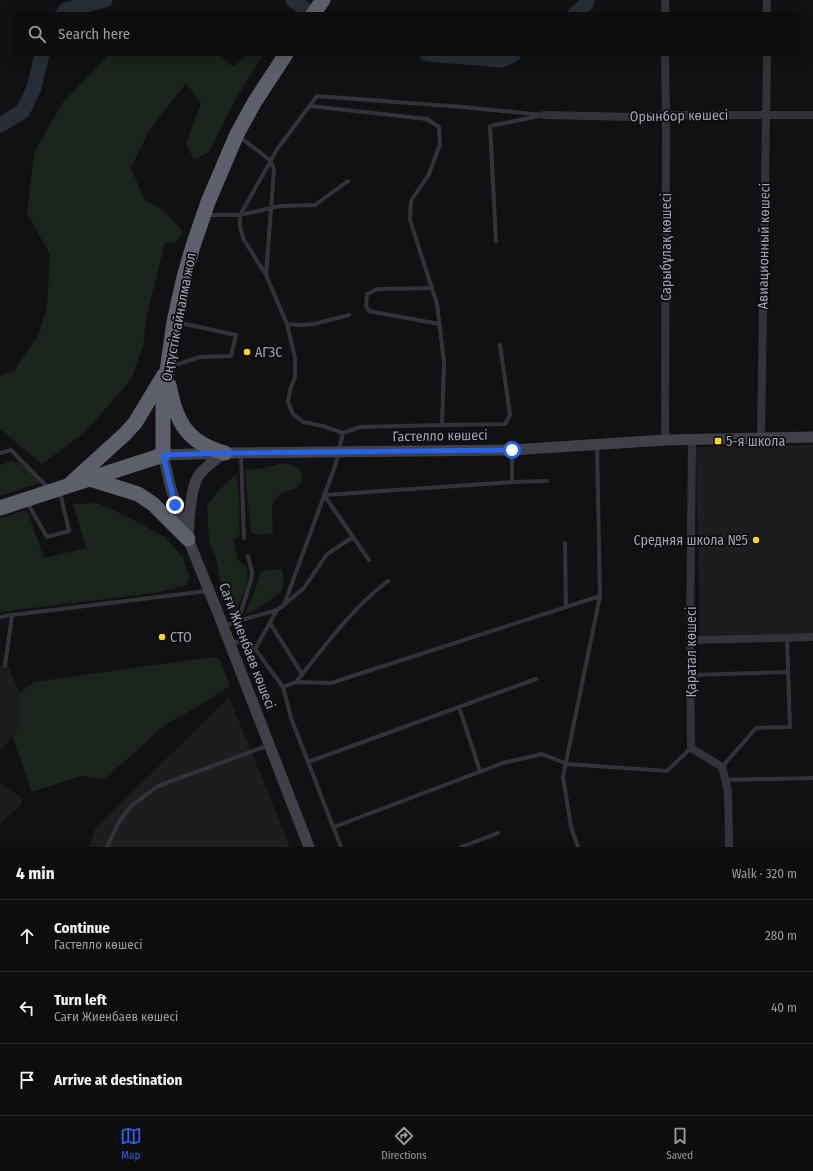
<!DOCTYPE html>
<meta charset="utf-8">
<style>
body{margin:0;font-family:"Fira Sans Condensed",sans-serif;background:#161617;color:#f1f3f6}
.stop{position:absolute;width:12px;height:12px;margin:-9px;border:3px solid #2563eb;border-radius:50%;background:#fff}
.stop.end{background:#2563eb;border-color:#fff;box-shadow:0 1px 4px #0008}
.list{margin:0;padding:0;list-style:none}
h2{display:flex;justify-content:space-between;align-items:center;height:52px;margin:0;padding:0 16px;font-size:17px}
h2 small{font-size:13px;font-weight:400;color:#9a9c9e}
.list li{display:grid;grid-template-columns:26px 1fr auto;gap:12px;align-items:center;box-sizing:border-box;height:72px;padding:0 16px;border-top:1px solid #2d2d2e}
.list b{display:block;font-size:15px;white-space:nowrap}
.list p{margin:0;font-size:13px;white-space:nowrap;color:#9a9c9e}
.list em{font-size:13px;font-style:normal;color:#9a9c9e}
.icon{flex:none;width:22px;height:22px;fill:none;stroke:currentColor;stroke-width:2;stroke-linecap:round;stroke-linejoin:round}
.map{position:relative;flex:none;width:813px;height:847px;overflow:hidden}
.search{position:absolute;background:#0d0d0e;box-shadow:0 4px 16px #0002;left:12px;right:12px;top:12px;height:44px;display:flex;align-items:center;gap:10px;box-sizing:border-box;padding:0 14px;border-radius:4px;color:#9a9c9e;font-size:15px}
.sheet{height:268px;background:#0d0d0e}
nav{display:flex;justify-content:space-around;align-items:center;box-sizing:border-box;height:56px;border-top:1px solid #2d2d2e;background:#0d0d0e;font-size:11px;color:#9a9c9e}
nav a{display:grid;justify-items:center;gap:2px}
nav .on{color:#2563eb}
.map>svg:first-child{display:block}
.built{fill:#1d1d20}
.green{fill:#1b231d}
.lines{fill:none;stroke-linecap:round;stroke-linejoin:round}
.river{stroke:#262d37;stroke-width:15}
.lane{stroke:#323238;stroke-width:4}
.street{stroke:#323238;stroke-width:8}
.secondary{stroke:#404048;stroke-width:11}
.highway{stroke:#5d5f6a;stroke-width:15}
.route{stroke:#2563eb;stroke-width:5}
.poi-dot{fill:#ffd81d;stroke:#0c0c0e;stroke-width:1.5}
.labels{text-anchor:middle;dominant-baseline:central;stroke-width:3.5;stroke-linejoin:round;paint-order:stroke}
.street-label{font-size:14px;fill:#a1a4b5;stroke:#0c0c0e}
.poi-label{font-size:14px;fill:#a1a4b5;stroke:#0c0c0e;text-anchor:start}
</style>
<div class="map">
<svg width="813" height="847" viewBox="0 0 813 847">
<rect width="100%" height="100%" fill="#111113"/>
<!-- built -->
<path class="built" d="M 813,445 L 813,633 L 700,635 L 696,447 Z
M 0,665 L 9,667 L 19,693 L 19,726 L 0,752 Z
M 229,697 L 290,847 L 89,847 L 95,829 Z
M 0,783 L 23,799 L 21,805 L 0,824 Z"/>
<!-- green -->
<path class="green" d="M 110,54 L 218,54 L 233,67 L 248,54 L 257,54 L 262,56 L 234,102 L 209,152 L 194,160 L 186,143 L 201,103 L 186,83 L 149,131 L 131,168 L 145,201 L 165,211 L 183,232 L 176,243 L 165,242 L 146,319 L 143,347 L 130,381 L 83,434 L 42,464 L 0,429 L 0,376 L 14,371 L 39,334 L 47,307 L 50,255 L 27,213 L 34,153 L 63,102 Z
M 11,461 L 20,462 L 36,477 L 39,483 L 0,496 L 0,465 Z
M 282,463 C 295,465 301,466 302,480 L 297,488 L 281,493 L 275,500 L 272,507 L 273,533 L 258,535 L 251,533 L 245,470 L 266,468 Z
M 237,473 L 240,514 L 239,520 L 240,535 L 233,540 L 238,560 L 246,566 L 248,576 L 246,588 L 235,612 L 227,611 L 216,559 L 209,541 L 207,505 L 218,491 Z
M 98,503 L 130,518 L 165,537 L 183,558 L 190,578 L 185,586 L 155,593 L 0,612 L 0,518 L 27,510 L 44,558 L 86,548 L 73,504 Z
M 282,569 L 284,580 L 282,592 L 250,613 L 246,611 L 257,585 L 261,571 Z
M 219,657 L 230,686 L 194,709 L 164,725 L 140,748 L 104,779 L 81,776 L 32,792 L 12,736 L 19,726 L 19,693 L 34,682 L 198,659 Z"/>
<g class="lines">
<!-- river -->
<path class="river" d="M 293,0 L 311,14
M 63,14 L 66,10 L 105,0
M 575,14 L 586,4 L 587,0
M 427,54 L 502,60 L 514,54
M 0,125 L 23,111 L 34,88 L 42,54"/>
<!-- lane -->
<path class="lane" d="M 240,137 L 271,161 L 274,170 L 266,275 L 287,324 L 295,358 L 295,377 L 290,390 L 288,402 L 293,414 L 303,422 L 323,426 L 343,433
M 207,215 L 240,215 L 280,206 L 315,205 L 348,181
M 496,241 L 490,126 L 540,116
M 266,275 L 244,240 L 240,228 L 240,215 L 278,148 L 317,96 L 463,107 L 544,115
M 432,288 L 378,289 L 367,294 L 366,306 L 369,311 L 439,324
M 287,324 L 301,325 L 314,324 L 349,315
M 172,366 L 200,357 L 231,356 L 236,335 L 176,322
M 442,425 L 505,424 L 510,415 L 500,345
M 512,450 L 512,482
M 0,453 L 11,450 L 49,489
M 241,454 L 244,538
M 324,495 L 512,482 L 547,481
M 324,495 L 369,560
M 27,502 L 47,537 L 69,531 L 60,492
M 565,543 L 566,607
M 285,604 L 304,588 L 327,554 L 353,537
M 277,610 L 284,605 L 335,466 L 343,433 L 360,427 L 442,425 L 444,362 L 437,304 L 410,220 L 411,201 L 429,174 L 440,144 L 439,127 L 427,119 L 310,106
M 0,617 L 12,615
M 238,621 L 277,610 L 255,649 L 283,687 L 296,682 L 331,683 L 600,596 L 597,445
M 270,623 L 302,674
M 224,626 L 238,621 L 251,580 L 252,572 L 248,556
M 231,641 L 247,644 L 255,649
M 5,666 L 12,615 L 207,591
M 691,675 L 788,672
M 296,682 C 324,647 352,608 388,581
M 283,687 L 291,718 L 341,847
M 459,707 L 480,771
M 308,762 L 536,679
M 722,767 L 756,728 L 790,727 L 787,638
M 725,780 L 813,778
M 334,827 L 503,763 L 542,754 L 567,764 L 667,771 L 691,748
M 107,847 L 119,822 L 131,806 L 158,786 L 269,745
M 461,847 L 498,833
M 578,847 L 571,827 L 563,777 L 600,596"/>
<!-- street -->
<path class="street" d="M 665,0 L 665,14
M 767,14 L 767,0
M 544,115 L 635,117 L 666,115 L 813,115
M 761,438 L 767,54
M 692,439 L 690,640 L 691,748 L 722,767 L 728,791 L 729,847
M 665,440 L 666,115 L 665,54
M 690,640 L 813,637"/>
<!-- secondary -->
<path class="secondary" d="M 188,536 C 189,520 190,488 199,475 C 206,466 216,459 225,453
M 309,847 L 216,608 L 180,519 L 170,485 L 163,455 L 225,453 L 512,450 L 665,440 L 813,437"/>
<!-- highway -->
<path class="highway" d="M 313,14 L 323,0
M 169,385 C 176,422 187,443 225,453
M 90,479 L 138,494 L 153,504 L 188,539
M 71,483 L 125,434 L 135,423 L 164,375
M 0,508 L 163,455 L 163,406 L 167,371 L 174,322 L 184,277 L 193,246 L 208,202 L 237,134 L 254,103 L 286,54"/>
</g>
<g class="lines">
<!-- route -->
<path class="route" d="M 175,505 L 163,455 L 226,453 L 512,450"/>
</g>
<!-- markers -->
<g class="poi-dot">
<circle cx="247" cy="352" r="4"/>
<rect x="714" y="437" width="8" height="8" rx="2"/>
<circle cx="756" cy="540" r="4"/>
<circle cx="162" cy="637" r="4"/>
</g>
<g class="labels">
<!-- street labels -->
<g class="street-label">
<text transform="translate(679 116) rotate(-1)">Орынбор көшесі</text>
<text transform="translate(764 246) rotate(-89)">Авиационный көшесі</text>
<text transform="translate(666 247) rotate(-90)">Сарыбұлақ көшесі</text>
<text transform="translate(179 317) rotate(-79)">Оңтүстік айналма жол</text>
<text transform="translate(440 436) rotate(-1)">Гастелло көшесі</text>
<text transform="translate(247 646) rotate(69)">Сағи Жиенбаев көшесі</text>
<text transform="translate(691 652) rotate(-90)">Қаратал көшесі</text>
</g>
<!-- poi labels -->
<g class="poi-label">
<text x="255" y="352">АГЗС</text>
<text x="726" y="441">5-я школа</text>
<text x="748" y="540" text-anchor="end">Средняя школа №5</text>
<text x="170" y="637">СТО</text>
</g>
</g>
</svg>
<div class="stop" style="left:512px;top:450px"></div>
<div class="stop end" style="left:175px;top:505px"></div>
<div class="search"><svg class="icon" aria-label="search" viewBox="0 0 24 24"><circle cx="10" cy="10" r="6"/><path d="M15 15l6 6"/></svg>Search here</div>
</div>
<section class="sheet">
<h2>4 min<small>Walk · 320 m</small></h2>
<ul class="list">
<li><svg class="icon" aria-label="ahead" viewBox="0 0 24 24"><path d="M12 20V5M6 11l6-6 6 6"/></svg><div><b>Continue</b><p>Гастелло көшесі</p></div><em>280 m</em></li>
<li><svg class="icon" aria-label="left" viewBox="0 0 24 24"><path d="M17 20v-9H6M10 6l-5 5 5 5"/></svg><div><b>Turn left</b><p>Сағи Жиенбаев көшесі</p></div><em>40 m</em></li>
<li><svg class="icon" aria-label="arrive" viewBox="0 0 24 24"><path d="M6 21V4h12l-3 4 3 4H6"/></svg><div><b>Arrive at destination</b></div></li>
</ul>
</section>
<nav>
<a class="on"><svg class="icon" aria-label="map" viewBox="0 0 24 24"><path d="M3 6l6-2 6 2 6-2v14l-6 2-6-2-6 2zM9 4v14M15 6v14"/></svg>Map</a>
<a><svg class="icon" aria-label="directions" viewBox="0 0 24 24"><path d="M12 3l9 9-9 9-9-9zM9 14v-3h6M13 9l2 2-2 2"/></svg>Directions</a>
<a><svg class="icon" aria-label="saved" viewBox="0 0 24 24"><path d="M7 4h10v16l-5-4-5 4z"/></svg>Saved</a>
</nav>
